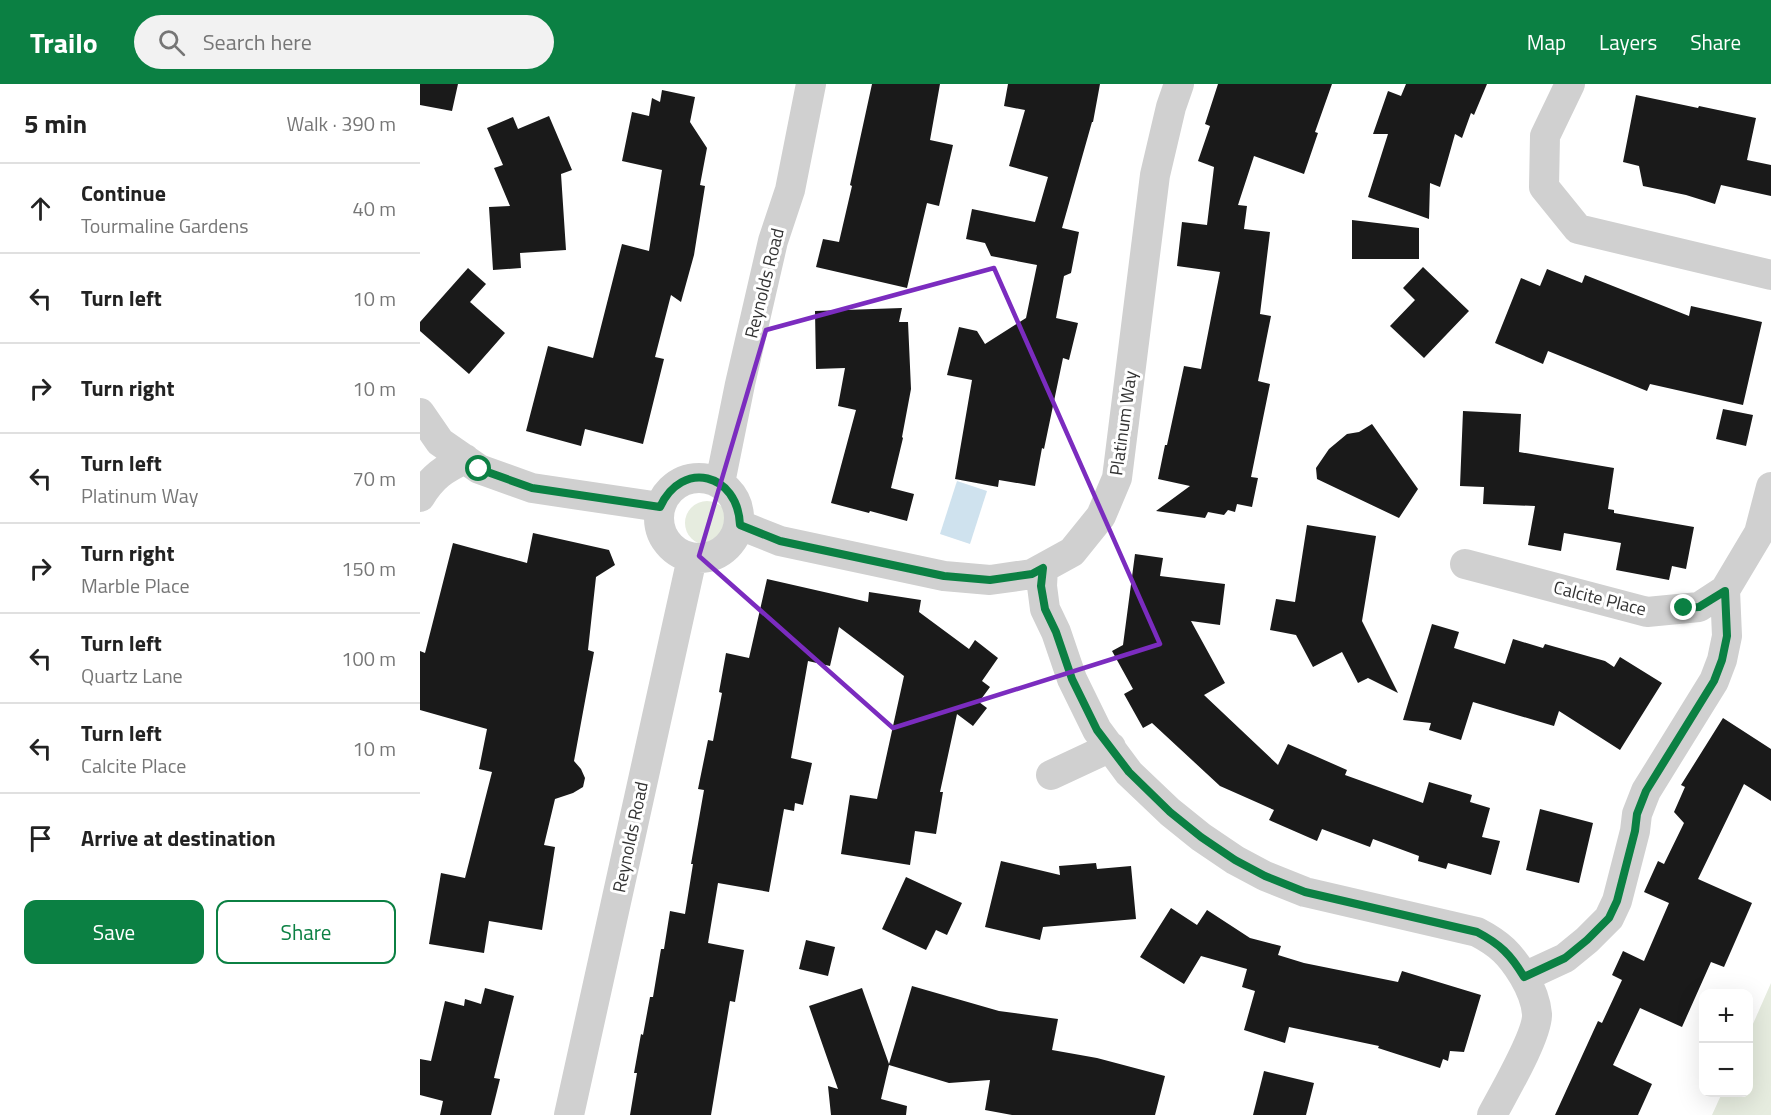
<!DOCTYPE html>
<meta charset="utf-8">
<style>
body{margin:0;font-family:"Titillium Web",sans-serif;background:#f2f2f2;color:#222}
.controls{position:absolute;right:18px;bottom:18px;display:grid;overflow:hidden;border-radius:12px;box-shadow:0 6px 24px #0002}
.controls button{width:54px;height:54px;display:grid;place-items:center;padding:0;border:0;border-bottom:2px solid #e0e0e0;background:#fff;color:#222;font:30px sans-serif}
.stop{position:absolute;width:18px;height:18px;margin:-14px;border:4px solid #0b8043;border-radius:50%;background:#fff}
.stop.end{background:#0b8043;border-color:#fff;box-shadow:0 2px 6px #0008}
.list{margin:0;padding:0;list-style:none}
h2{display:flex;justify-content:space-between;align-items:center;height:78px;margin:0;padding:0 24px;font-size:26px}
h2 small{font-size:20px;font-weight:400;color:#767676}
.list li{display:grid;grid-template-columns:39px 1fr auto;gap:18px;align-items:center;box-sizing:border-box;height:90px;padding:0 24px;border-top:2px solid #e0e0e0}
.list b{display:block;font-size:22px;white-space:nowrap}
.list p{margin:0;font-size:20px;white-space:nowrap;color:#767676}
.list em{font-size:20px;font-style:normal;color:#767676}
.actions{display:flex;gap:12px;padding:18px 24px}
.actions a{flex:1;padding:14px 0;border:2px solid #0b8043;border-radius:12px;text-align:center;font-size:21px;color:#0b8043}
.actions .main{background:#0b8043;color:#fff}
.icon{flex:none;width:33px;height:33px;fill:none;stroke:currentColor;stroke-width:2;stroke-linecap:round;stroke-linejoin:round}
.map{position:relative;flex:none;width:1351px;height:1031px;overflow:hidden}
header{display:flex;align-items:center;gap:36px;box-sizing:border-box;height:84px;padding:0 30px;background:#0b8043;color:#fff}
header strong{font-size:28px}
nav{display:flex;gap:33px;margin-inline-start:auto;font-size:21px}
.search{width:420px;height:54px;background:#f2f2f2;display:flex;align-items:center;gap:15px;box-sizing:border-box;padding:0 21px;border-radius:33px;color:#767676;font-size:22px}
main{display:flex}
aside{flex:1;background:#fff}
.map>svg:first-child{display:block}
.green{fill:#e6ecdf}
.water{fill:#cfe2ee}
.building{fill:#1a1a1a}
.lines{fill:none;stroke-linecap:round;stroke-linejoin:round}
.minor{stroke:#d0d0d0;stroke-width:30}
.route{stroke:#0b8043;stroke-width:8}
.marked{fill:none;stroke:#7b2cbf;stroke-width:4.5;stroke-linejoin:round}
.labels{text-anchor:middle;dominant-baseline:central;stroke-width:6;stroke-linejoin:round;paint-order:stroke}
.street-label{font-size:18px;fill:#333;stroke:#fff}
</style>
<header>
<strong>Trailo</strong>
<div class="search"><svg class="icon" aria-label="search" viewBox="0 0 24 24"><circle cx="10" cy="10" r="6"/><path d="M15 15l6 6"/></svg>Search here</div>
<nav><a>Map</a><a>Layers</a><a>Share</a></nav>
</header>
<main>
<aside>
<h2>5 min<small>Walk · 390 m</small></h2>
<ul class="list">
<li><svg class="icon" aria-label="ahead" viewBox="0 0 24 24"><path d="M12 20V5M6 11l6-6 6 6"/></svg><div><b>Continue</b><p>Tourmaline Gardens</p></div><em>40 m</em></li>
<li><svg class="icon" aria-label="left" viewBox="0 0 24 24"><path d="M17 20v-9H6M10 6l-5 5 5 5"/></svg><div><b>Turn left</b></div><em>10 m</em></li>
<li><svg class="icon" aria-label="right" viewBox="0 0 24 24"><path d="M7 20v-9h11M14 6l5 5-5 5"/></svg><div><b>Turn right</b></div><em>10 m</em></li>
<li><svg class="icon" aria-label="left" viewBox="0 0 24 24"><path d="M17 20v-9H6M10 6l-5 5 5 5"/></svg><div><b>Turn left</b><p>Platinum Way</p></div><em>70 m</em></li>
<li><svg class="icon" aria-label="right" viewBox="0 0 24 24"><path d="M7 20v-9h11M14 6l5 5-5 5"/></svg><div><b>Turn right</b><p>Marble Place</p></div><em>150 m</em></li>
<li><svg class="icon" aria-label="left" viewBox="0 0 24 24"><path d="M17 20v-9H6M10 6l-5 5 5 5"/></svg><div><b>Turn left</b><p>Quartz Lane</p></div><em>100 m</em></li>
<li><svg class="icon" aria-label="left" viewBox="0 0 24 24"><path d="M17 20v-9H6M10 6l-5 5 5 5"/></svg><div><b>Turn left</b><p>Calcite Place</p></div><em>10 m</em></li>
<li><svg class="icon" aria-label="arrive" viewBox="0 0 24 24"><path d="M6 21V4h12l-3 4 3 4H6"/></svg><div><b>Arrive at destination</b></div></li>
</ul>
<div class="actions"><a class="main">Save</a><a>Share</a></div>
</aside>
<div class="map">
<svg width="1351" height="1031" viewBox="0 0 1351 1031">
<rect width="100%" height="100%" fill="#fff"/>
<!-- green -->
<path class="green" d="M265 439a22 22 0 1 1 44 0a22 22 0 1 1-44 0Z
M 1351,899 L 1351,1031 L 1292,1031 L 1302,1009 L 1328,1008 L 1329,949 Z"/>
<!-- water -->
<path class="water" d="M 537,397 L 567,407 L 550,460 L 520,450 Z"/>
<!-- building -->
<path class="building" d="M 0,0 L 38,0 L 32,27 L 0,21 Z
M 452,0 L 520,0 L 510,56 L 533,61 L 519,122 L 507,119 L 487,204 L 396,183 L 403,155 L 419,158 L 432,102 L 430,101 Z
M 588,0 L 680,0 L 673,38 L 672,38 L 642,144 L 659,148 L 651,189 L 644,192 L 636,234 L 658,239 L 649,276 L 643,274 L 624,365 L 622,364 L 615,402 L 579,396 L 578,403 L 535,395 L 552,296 L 527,291 L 539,243 L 557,247 L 565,260 L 606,234 L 617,181 L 571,172 L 565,159 L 546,155 L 552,125 L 615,138 L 628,93 L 589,82 L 605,26 L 584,22 Z
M 798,0 L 912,0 L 895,48 L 898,49 L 884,90 L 834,72 L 818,121 L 827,122 L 824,145 L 850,148 L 840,230 L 851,232 L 838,297 L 850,300 L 831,393 L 838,394 L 832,423 L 817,420 L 815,428 L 808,426 L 804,431 L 788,428 L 785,434 L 736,427 L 770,402 L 738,395 L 745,361 L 747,361 L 764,282 L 781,285 L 800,188 L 757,182 L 762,138 L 787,141 L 794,83 L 778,77 L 790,42 L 785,40 Z
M 986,0 L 1067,0 L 1054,31 L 1051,29 L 1042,54 L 1035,50 L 1020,103 L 1010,99 L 1009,135 L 948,113 L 968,50 L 953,50 L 968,7 L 981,12 Z
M 242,6 L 275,13 L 270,38 L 287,64 L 280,101 L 285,102 L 274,171 L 261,218 L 251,211 L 235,273 L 244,275 L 223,360 L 165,345 L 161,362 L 106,347 L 128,262 L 173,274 L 202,160 L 229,167 L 242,86 L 202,77 L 212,28 L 229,32 L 232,14 L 240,18 Z
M 1216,11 L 1278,24 L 1279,22 L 1336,34 L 1327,76 L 1351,81 L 1351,112 L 1301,101 L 1295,120 L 1266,111 L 1223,102 L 1219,82 L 1203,78 Z
M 129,32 L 152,86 L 141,90 L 146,166 L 100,169 L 101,184 L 73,186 L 69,123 L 90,122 L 74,84 L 83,81 L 67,44 L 93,33 L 98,45 Z
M 932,136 L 999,144 L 999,175 L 932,175 Z
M 1003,183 L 1049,227 L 1004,274 L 970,242 L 995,216 L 983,204 Z
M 48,184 L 66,200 L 50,218 L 85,249 L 49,290 L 0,247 L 0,238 Z
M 1127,185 L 1162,199 L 1165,191 L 1269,232 L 1271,222 L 1342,238 L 1323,321 L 1230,300 L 1227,307 L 1128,267 L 1123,280 L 1075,259 L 1101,194 L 1120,202 Z
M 482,224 L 479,238 L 488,238 L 491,305 L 482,353 L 483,354 L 471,404 L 494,410 L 487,437 L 450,427 L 449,429 L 411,419 L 436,326 L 418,322 L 425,284 L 396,285 L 395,227 Z
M 1303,325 L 1333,331 L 1326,362 L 1296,355 Z
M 1043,327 L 1101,330 L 1099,368 L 1194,384 L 1188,425 L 1194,426 L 1194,429 L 1274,443 L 1266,485 L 1252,482 L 1249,496 L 1196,486 L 1201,459 L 1144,449 L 1141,467 L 1108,461 L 1115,422 L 1063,420 L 1064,403 L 1040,402 Z
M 952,340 L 998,405 L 979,434 L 897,395 L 896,384 L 909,365 L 927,350 L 939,348 Z
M 887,441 L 956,452 L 942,537 L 978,609 L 948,594 L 938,599 L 922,568 L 893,583 L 876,551 L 850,546 L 856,515 L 875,518 Z
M 113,449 L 189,466 L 195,481 L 176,493 L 168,566 L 174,568 L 154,677 L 161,685 L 165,694 L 163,703 L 153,709 L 135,715 L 124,761 L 135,763 L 122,846 L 69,837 L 64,869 L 9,860 L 21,789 L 45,794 L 72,688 L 59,685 L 67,645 L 0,626 L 0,567 L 5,569 L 33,459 L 107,479 Z
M 715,470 L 743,474 L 740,492 L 805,500 L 800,541 L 771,537 L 805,599 L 784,611 L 858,681 L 868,660 L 927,686 L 925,691 L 1003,719 L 1009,698 L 1052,711 L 1050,718 L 1070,724 L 1062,753 L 1080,757 L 1071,791 L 1028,779 L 1026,785 L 998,777 L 999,772 L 953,755 L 950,763 L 902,745 L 897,757 L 849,736 L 854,726 L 800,702 L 732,639 L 723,644 L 704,610 L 713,605 L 692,567 L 703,561 Z
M 347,495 L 448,518 L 449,508 L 501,516 L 499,528 L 549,565 L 555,556 L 578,574 L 562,597 L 570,603 L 559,618 L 567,624 L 553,642 L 537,630 L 520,708 L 523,708 L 516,750 L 495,747 L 490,781 L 421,770 L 430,711 L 457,715 L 484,592 L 419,543 L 410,582 L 388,577 L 371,674 L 392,679 L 383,721 L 375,719 L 374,727 L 364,725 L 349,808 L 298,799 L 288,859 L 324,866 L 315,918 L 310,917 L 291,1031 L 210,1031 L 217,989 L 214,989 L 221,950 L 223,951 L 230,913 L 233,913 L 241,865 L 244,865 L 250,827 L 265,830 L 273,780 L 271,780 L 284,706 L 278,705 L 288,656 L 293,657 L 302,609 L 299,608 L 306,569 L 329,574 Z
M 1012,540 L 1039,548 L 1034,564 L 1085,580 L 1093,555 L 1123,564 L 1125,560 L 1185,577 L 1194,583 L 1200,573 L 1242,599 L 1200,666 L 1139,627 L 1134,642 L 1053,618 L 1041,656 L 1009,646 L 1011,639 L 983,636 Z
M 1303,634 L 1351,665 L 1351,717 L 1324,700 L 1278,795 L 1332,819 L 1304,883 L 1291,878 L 1262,943 L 1220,924 L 1193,981 L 1232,1000 L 1218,1031 L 1135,1031 L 1178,937 L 1182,939 L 1202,896 L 1192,891 L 1203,867 L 1224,877 L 1249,819 L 1224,808 L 1238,777 L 1244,780 L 1264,739 L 1254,728 L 1265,703 L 1261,701 Z
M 1120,725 L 1173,739 L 1159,799 L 1106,786 Z
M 581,777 L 640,791 L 639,782 L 676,779 L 677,785 L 711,782 L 716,835 L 623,843 L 620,856 L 565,843 Z
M 486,793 L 542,819 L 527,851 L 516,846 L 506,866 L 462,845 Z
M 751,824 L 777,841 L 787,826 L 830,854 L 861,862 L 858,871 L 884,879 L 978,898 L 982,887 L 1061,911 L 1044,968 L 1030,967 L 1028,977 L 1023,975 L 1020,984 L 958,964 L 959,962 L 869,943 L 865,959 L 824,946 L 835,907 L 822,903 L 827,885 L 781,872 L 764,900 L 720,873 Z
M 386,856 L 415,863 L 408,892 L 379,885 Z
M 492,902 L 579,927 L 638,935 L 632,966 L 677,974 L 745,992 L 735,1031 L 592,1031 L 565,1026 L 570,996 L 529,999 L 469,981 L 461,1015 L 487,1022 L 486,1031 L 411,1031 L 408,1002 L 418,1005 L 389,922 L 442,904 L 469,980 Z
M 65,904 L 94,912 L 74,994 L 80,995 L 71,1031 L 20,1031 L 23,1017 L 0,1011 L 0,975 L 11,977 L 25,917 L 44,922 L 45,915 L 61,920 Z
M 844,987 L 894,999 L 886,1031 L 833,1031 Z"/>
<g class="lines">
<!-- minor -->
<path class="minor" d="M 1150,0 L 1125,52 L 1124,103 L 1158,145 L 1351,191
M 0,329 L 20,358 L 59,385 L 112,404 L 240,423
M239 434a40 40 0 1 1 80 0a40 40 0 1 1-80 0Z
M 300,399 L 320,300 L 353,157 L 370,106 L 391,0
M 0,413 C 13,392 24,385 45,375
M 320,441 L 360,457 L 524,492 L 570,496 L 612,490 L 652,468 L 681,432 L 697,394 L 735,91 L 751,23 L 759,0
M 1045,480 L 1227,528 L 1279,523 L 1305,506 L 1339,449 L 1351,403
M 623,484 L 622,502 L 625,525 L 636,548 L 652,595 L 677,646 L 709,689 L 750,728 L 781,753 L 815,776 L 845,792 L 885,808 L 1057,848 C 1080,860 1090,870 1103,891 C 1110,903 1116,916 1117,930 C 1118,951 1083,1010 1072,1031
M 631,691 L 691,663
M 1104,893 L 1145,874 L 1167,856 L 1189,834 L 1197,817 L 1215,747 L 1217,730 L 1226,707 L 1294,597 L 1302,576 L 1307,552 L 1305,506
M 149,1031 L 272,474"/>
</g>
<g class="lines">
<!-- route -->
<path class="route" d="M 59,385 L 112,404 L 240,423 C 262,375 318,389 320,441 L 360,457 L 524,492 L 570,496 L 612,490 L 623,484 L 621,502 L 625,525 L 636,548 L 652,595 L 677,646 L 709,688 L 750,728 L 781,753 L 815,776 L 845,792 L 885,808 L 1057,848 C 1080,860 1091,871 1104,893 L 1145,874 L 1167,856 L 1189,834 L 1197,817 L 1215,747 L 1217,730 L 1226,707 L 1294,597 L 1302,576 L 1307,552 L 1305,507 L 1279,523 L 1264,524"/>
</g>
<!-- marked area -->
<path class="marked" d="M 574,184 L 740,560 L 473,644 L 279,472 L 346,246 Z"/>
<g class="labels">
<!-- street labels -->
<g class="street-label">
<text transform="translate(344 199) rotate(-76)">Reynolds Road</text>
<text transform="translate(703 339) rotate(-82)">Platinum Way</text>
<text transform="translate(1180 514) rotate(14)">Calcite Place</text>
<text transform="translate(210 753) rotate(-78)">Reynolds Road</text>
</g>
</g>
</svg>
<div class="controls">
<button>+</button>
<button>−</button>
</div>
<div class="stop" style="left:59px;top:385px"></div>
<div class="stop end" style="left:1264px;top:524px"></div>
</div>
</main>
